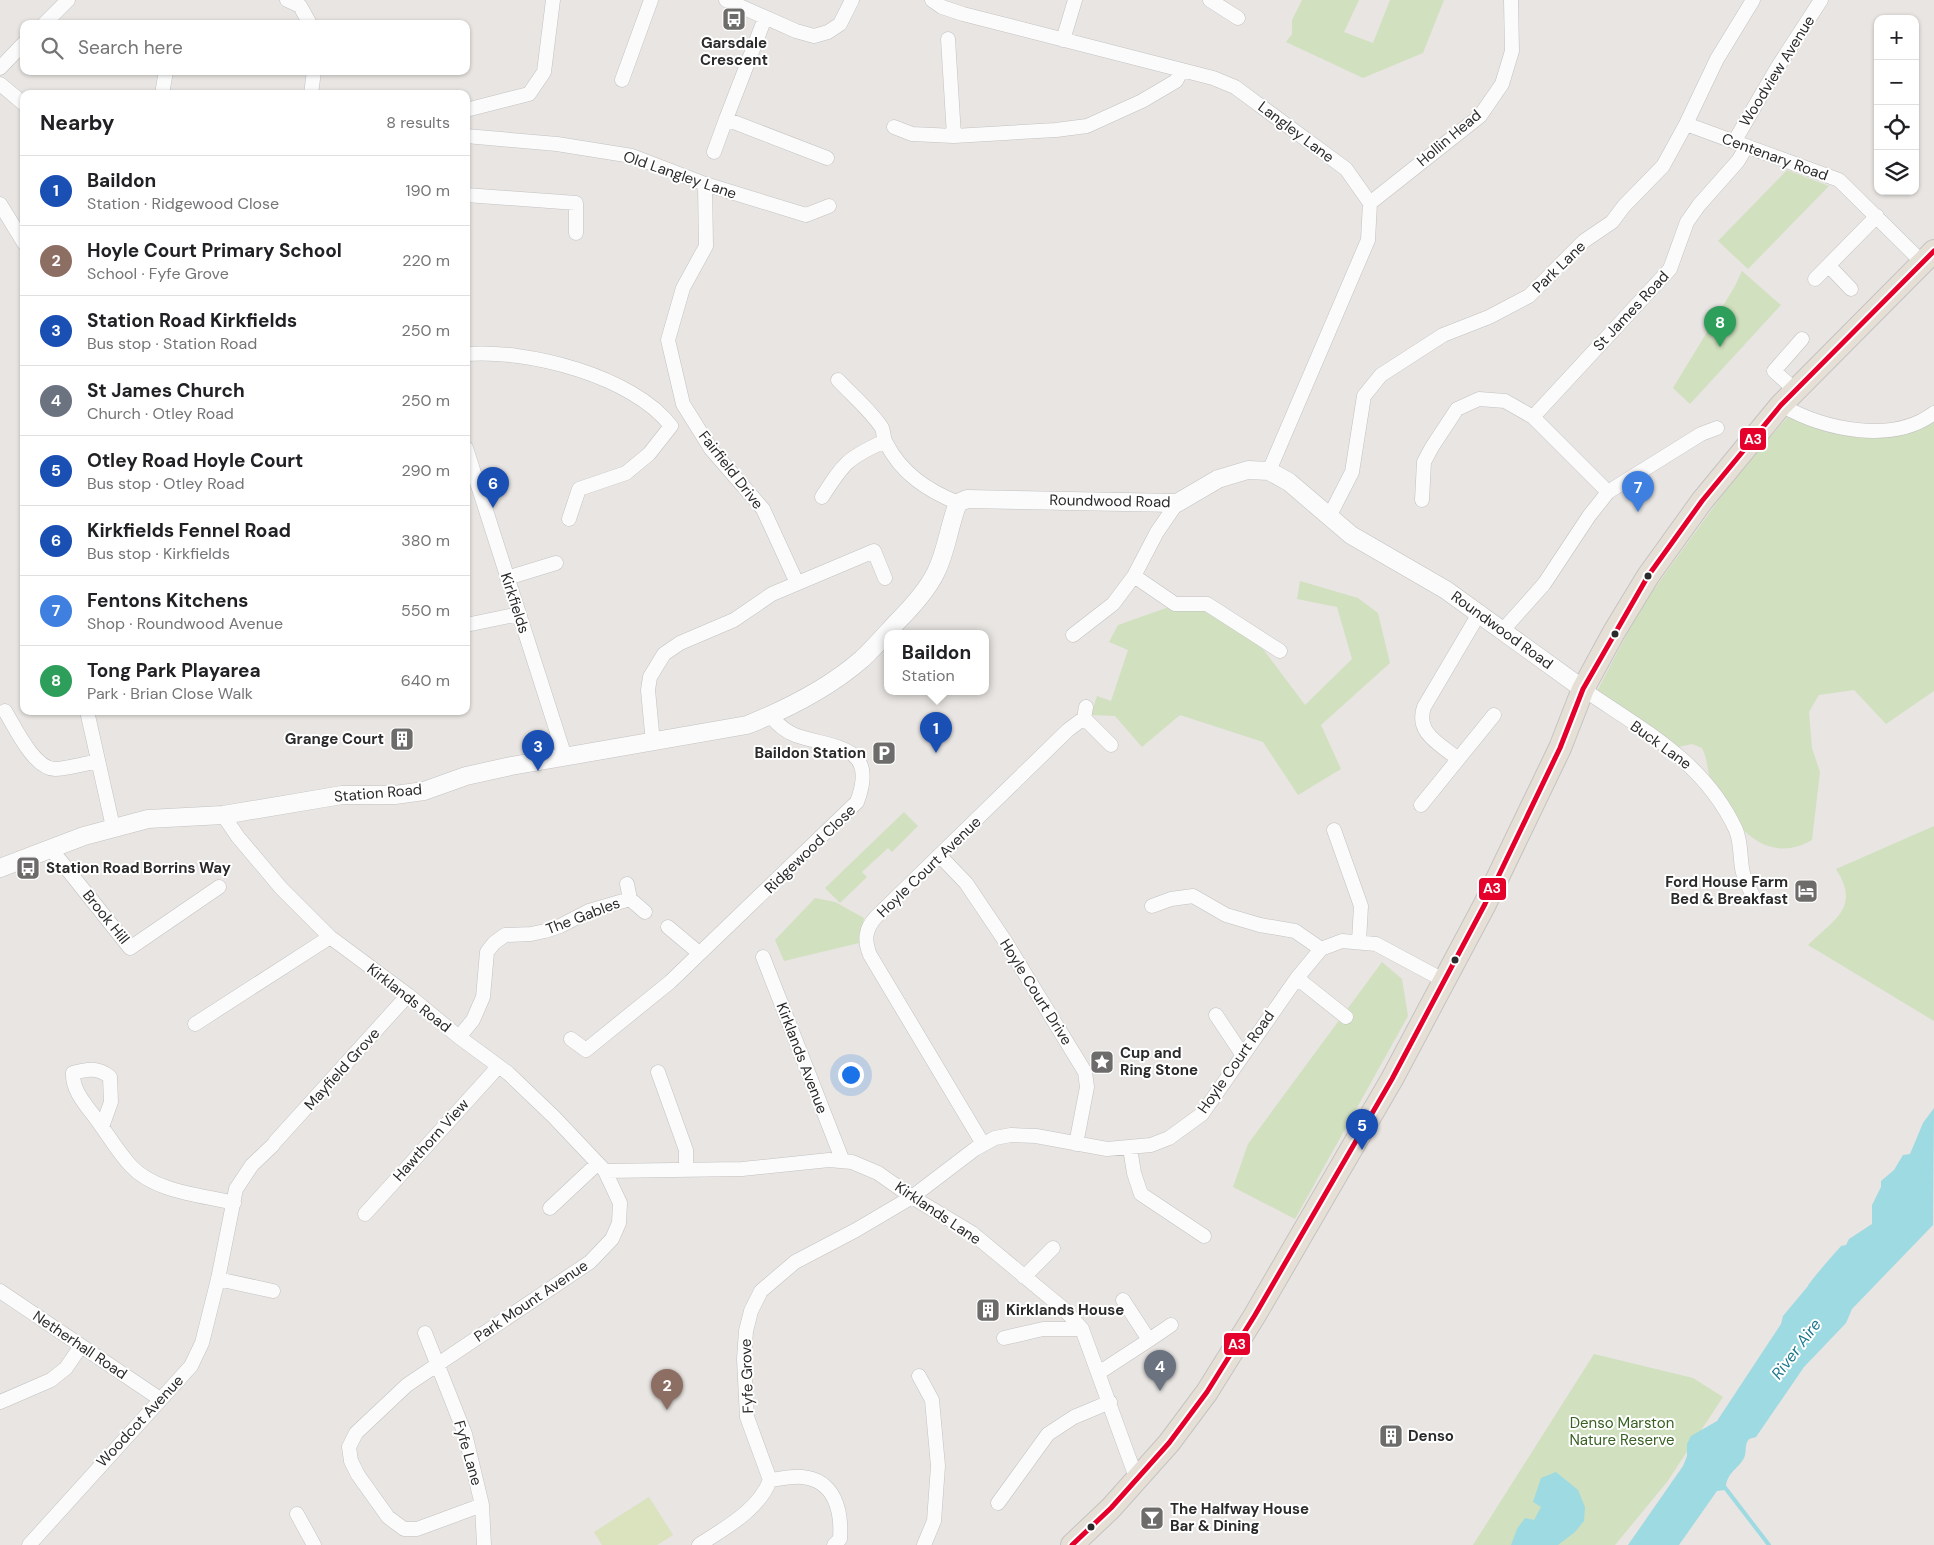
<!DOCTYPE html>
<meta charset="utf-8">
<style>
body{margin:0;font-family:"DM Sans",sans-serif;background:#f2f2f2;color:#202124}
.controls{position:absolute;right:15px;top:15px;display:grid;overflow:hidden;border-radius:10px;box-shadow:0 1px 4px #0004}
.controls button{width:45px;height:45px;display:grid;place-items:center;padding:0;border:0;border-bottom:1px solid #e0e0e0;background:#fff;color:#202124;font:25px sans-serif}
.you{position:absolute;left:850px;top:1074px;width:18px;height:18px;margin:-12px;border:4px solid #fff;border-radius:50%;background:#1a73e8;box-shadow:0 0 0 8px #1a73e833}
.badge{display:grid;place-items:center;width:32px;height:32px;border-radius:50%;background:#6d6c6b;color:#fff;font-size:16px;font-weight:700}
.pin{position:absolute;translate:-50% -41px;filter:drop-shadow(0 1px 2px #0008)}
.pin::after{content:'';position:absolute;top:26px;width:18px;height:15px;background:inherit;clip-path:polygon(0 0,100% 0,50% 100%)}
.popup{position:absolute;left:884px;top:630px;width:105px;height:65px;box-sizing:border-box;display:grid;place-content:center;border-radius:10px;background:#fff;filter:drop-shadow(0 1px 4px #0005);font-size:16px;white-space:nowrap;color:#757577}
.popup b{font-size:19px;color:#202124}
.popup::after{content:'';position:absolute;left:50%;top:100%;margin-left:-10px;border:10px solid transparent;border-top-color:#fff}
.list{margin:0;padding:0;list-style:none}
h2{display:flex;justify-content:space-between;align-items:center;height:65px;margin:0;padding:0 20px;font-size:21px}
h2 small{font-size:16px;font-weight:400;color:#757577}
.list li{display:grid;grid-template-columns:32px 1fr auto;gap:15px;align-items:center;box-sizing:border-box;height:70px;padding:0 20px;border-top:1px solid #e0e0e0}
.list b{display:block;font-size:19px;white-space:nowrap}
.list p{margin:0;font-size:16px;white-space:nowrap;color:#757577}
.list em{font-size:16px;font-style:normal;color:#757577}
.icon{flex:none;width:28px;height:28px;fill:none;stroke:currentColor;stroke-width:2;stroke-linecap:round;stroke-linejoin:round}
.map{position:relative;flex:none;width:1934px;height:1545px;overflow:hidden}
.search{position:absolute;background:#fff;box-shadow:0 1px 4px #0004;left:20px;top:20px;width:450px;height:55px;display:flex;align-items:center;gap:12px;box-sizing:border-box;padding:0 18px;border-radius:10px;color:#757577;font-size:19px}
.panel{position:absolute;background:#fff;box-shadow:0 1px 4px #0004;left:20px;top:90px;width:450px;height:625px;border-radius:10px}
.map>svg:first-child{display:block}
.green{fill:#d1e0bf}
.pitch{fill:#dae3bd}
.water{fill:#9edae1}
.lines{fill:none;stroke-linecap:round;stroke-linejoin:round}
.stream{stroke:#9edae1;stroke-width:4}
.minor-casing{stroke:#c3c2c2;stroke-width:15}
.tertiary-casing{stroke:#c3c2c2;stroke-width:19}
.primary-casing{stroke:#c5c3c2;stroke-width:24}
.minor{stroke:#fcfbfb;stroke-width:14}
.tertiary{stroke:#fcfbfb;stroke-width:18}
.primary{stroke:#e5dfd6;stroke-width:22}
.bus-1-casing{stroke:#fff;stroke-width:9}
.bus-1{stroke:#e4002b;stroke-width:5}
.bus-dot{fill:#2b2b2b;stroke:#fff;stroke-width:2}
.labels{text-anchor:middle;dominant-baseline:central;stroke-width:4;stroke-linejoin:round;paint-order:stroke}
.poi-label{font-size:15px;font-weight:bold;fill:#2b2b2b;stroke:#fff;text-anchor:start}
.street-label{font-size:15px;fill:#2b2b2b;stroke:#fff}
.park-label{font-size:15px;fill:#396023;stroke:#fff}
.water-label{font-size:16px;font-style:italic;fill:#1d778d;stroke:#fff}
.line-badge{stroke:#fff;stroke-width:2}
.badge-label{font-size:14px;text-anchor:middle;font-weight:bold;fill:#fff}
</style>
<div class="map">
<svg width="1934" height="1545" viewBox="0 0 1934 1545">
<rect width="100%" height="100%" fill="#e8e5e2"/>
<!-- green -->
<path class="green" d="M 1302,0 L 1359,0 L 1344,32 L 1373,43 L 1390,0 L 1444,0 L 1423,53 L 1363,78 L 1286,42 L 1292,34 L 1292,20 Z
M 1787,170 L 1829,186 L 1748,269 L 1718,241 Z
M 1742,271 L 1781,305 L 1690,404 L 1673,388 L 1735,286 Z
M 1934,416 L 1934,691 L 1886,724 L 1854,690 L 1819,695 L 1809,712 L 1812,748 L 1820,772 L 1812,840 C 1764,868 1729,821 1711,781 C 1707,771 1708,759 1702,748 L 1692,744 L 1674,748 L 1595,695 L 1641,607 L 1742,468 L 1788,417 L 1865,437 Z
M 1300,581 L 1358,598 L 1378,613 L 1390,663 L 1321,725 L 1341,769 L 1298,795 L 1263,742 L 1180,715 L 1142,747 L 1115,716 L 1091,715 L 1097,696 L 1111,701 L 1128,650 L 1109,642 L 1118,625 L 1169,607 L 1212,612 L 1263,649 L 1305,705 L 1352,659 L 1337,607 L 1297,599 Z
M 904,812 L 918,826 L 892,852 L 888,848 L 862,872 L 867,877 L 840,903 L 825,888 Z
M 1934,826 L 1934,1021 L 1808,945 C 1834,919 1861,908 1836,869 Z
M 815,898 L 835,902 L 864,918 L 859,943 L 784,961 L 775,940 Z
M 1382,962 L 1402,979 L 1408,1016 L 1295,1219 L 1233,1187 L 1248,1144 Z
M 1594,1354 L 1693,1378 L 1723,1397 L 1667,1482 L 1615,1545 L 1473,1545 Z"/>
<!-- pitch -->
<path class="pitch" d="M 649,1497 L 673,1535 L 657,1545 L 602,1545 L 594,1532 Z"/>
<!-- water -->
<path class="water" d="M 1934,1108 L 1933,1225 L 1852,1309 L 1846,1323 L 1804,1367 L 1756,1437 L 1749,1439 C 1744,1445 1747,1452 1744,1458 C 1736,1472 1728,1470 1725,1490 L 1717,1491 L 1679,1545 L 1628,1545 L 1683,1466 L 1687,1456 L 1687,1444 L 1691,1436 L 1717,1421 L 1781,1324 L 1783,1316 L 1808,1286 C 1809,1282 1835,1253 1841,1246 L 1846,1245 L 1849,1239 L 1872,1224 L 1872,1205 L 1881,1187 L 1881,1181 L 1894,1170 L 1903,1155 L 1910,1154 L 1923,1123 Z
M 1556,1472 L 1578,1490 L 1585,1507 L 1584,1521 L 1575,1532 L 1558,1545 L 1511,1545 L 1517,1529 L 1525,1518 L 1534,1520 L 1541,1507 L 1533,1502 L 1541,1478 Z"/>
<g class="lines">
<!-- stream -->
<path class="stream" d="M 1723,1485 L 1769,1545"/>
<!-- minor casing -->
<g class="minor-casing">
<path id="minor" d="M 287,0 L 300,6 L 310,24
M 726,0 L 796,31 L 814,36 L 828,32 L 840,24 L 852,0
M 932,0 L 942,7 L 963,14 L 1213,78 L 1235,87 L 1346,169 L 1370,203 L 1368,240 L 1269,471
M 1210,0 L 1238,18
M 765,18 L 726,119 L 827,158
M 44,24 L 68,0
M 948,39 L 954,136
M 1063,40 L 1075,0
M 0,68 L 24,43
M 622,80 L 651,0
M 0,84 L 24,104
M 162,94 L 166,71
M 311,94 L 314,71
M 466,110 L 529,94 L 544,72 L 553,0
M 1686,124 L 1839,180 L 1922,262
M 894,127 L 912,134 L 954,136 L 1056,130 L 1087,126 L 1142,101 L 1176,81 L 1182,70
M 466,136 L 557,144 L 632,156 L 705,184 L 806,215 L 829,206
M 1734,142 L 1777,68 L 1821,0
M 714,152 L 726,119
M 705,184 L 706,246 L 683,288 L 668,340 L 683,404 L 711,449 L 763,509 L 797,583
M 466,195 L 576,203 L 576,233
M 1370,203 L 1480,116 L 1502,84 L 1512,51 L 1511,0
M 0,204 L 24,243
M 1829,266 L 1851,289
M 1815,279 L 1877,216
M 466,354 C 527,349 633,376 671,426 L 649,454 L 626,473 L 579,489 L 569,519
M 838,380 C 852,395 871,411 882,428 C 884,433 883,438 886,443 C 902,474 927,490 958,503
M 1795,390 L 1774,371 L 1802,339
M 1781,405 C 1823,429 1892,445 1934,413
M 1533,417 L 1670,269 L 1687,222 L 1699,205 L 1738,161 L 1747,146
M 466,448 L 565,757
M 822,497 C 844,463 847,458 885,441
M 1422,500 L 1424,462 L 1432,447 L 1457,409 L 1479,399 L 1505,401 L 1533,417 L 1608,492
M 1329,517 L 1352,472 L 1364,396 L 1381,375 L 1443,335 L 1489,317 L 1529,296 L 1584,241 L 1612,222 L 1624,206 L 1663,166 L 1686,124 L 1717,59 L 1753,0
M 1134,576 L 1175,604 L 1207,604 L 1280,651
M 507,578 L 556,563
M 466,625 L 519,614
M 1503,630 L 1544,584 L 1589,516 L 1608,492 L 1701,434 L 1717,428
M 1073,635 L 1113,604 L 1134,576 L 1157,532 L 1177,503
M 1583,689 C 1644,731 1704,761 1736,830 C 1741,842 1740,856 1742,868 C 1743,878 1749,887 1753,896
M 1086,707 L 1084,718 L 1111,745
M 5,711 C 15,727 34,769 55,769 C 69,768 84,764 98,761
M 87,711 L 113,827
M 653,743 L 648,690 L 650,677 L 664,654 L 680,643 L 734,620 L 772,594 L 874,551 L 885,578
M 1458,759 C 1440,744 1415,733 1424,707 L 1480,612
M 1421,805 L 1494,715
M 223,815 L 238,837 L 281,888 L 330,937 L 408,995 L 459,1037 L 508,1073 L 554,1117 L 605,1171 L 620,1203 L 619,1223 L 612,1239 L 590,1262 L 407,1385 L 356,1433 L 349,1447 L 351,1461 L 358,1475 L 388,1517 L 404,1529 L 417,1529 L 482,1505
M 1334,830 L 1361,906 L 1359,941
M 51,849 L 130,948 L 219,887
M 940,856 L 966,883 L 1005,941 L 1085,1072 L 1087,1087 L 1076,1144
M 627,884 L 630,899 L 645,912
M 1152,906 L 1171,899 L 1193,896 L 1226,915 L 1260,925 L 1295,931 L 1321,949
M 668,927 L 699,953
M 763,957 L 842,1159
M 1297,978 L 1346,1017
M 1216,1015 L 1242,1054
M 195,1024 L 330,937
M 459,1037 L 473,1020 L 483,997 L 487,952 L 494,943 L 505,935 L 531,934 L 545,931 L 560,926 L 589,911 L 630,899
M 571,1039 L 586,1050 L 670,982 L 857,802 C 879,744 834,749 795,735 C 784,731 777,723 770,716
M 658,1072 L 686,1150 L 686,1170
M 102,1127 L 111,1102 L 110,1077 C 98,1067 87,1069 73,1073 C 72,1091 87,1106 97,1120 C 108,1135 118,1152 131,1166 C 155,1192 201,1195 234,1203
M 275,1142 L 408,995
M 983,1144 L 870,955 C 864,940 865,929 876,917 L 1068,730 L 1084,718
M 1130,1148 L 1134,1173 L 1141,1194 L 1204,1236
M 605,1171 L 742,1169 L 829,1160 L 852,1162 L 878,1173 L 912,1197 L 972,1233 L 1065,1310 L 1082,1329 L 1137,1480
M 550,1208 L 597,1164
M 365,1214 L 498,1067
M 1024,1277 L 1053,1248
M 218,1279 L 273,1291
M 0,1291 L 160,1399
M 425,1333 L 465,1434 L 482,1505 L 484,1545
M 1004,1338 L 1043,1329 L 1082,1329
M 1149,1340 L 1171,1325
M 1100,1372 L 1149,1340 L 1123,1300
M 919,1376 L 932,1400 L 938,1466 L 934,1521 L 924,1545
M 0,1402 L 51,1380 L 66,1368 L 81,1346
M 770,1480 C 780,1479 792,1476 802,1477 C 835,1480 842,1511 840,1539 L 834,1545
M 998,1503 L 1048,1434 L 1074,1417 L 1110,1402
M 297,1514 L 314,1545
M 29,1545 L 191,1366 L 202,1343 L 218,1279 L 236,1189 L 252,1165 L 273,1145
M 699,1545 C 725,1528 759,1510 770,1480 L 747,1417 L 744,1359 L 746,1331 L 751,1311 L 761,1291 L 795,1262 L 856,1230 L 912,1197 L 975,1149 L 995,1138 L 1011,1135 L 1036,1136 L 1107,1149 L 1151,1145 L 1169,1138 L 1202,1114 L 1297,978 L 1321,949 L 1342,941 L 1376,944 L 1445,981"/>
</g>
<!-- tertiary casing -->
<g class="tertiary-casing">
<path id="tertiary" d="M 0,868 L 84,836 L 148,819 L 223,815 L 342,795 L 395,795 L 424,791 L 466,776 L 511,766 L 747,725 C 787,709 830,687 862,659 C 874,648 885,635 896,623 C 911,608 927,591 936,572 C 947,550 949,525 958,503 L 967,499 L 1177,503 L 1218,479 L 1248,470 L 1269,471 L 1289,482 L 1351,535 L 1446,590 L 1583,689"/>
</g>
<!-- primary casing -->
<g class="primary-casing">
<path id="primary" d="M 1072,1545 L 1111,1508 L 1169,1443 L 1207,1392 L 1255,1315 L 1392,1079 L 1485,904 L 1560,748 L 1583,689 L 1614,632 L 1648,576 L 1702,501 L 1781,405 L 1934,251"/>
</g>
<!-- minor -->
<use href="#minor" class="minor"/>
<!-- tertiary -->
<use href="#tertiary" class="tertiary"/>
<!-- primary -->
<use href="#primary" class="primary"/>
<!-- bus-1 casing -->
<g class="bus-1-casing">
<path id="bus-1" d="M 1072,1545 L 1111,1508 L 1169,1443 L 1207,1392 L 1255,1315 L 1392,1079 L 1485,904 L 1560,748 L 1583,689 L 1648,576 L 1702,501 L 1781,405 L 1934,251"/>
</g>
<!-- bus-1 -->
<use href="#bus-1" class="bus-1"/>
</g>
<!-- icons -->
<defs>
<g id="bus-square" transform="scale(1.25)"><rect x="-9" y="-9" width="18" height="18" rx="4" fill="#6d6c6b" stroke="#fff"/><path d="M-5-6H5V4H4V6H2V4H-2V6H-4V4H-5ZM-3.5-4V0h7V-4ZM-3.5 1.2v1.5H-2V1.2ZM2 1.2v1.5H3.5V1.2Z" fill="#fff"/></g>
<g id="building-square" transform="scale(1.25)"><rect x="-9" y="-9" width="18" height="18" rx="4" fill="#6d6c6b" stroke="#fff"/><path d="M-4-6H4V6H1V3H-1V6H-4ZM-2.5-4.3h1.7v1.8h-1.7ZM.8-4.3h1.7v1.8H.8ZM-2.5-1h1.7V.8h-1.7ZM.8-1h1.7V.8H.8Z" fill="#fff"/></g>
<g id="parking-square" transform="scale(1.25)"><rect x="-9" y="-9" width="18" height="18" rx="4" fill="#6d6c6b" stroke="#fff"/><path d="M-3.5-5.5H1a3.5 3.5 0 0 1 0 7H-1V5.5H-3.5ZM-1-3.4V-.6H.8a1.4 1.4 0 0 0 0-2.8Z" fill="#fff"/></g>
<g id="hotel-square" transform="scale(1.25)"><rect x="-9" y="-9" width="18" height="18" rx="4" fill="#6d6c6b" stroke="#fff"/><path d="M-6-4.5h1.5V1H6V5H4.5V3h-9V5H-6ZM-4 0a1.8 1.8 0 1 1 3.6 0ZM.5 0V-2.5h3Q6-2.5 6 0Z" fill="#fff"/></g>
<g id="sight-square" transform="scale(1.25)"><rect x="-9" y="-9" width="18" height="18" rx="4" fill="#6d6c6b" stroke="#fff"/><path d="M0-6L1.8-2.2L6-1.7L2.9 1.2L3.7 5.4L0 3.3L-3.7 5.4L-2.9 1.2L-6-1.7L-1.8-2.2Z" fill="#fff"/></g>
<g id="bar-square" transform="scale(1.25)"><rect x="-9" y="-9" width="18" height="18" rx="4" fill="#6d6c6b" stroke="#fff"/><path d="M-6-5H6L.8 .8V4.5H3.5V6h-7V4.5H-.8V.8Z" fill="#fff"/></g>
</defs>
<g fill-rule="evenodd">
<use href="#bus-square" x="734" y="19"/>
<use href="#building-square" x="402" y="739"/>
<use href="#parking-square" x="884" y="753"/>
<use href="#bus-square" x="28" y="868"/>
<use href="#hotel-square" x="1806" y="891"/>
<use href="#sight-square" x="1102" y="1062"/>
<use href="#building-square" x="988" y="1310"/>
<use href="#building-square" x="1391" y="1436"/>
<use href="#bar-square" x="1152" y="1518"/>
</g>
<!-- markers -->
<g class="bus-dot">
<circle cx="1648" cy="576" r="4.5"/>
<circle cx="1615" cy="634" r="4.5"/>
<circle cx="1455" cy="960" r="4.5"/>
<circle cx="1091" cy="1527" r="4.5"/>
</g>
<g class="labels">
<!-- poi labels -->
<g class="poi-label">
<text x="734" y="43" text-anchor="middle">Garsdale<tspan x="734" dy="17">Crescent</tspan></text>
<text x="384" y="739" text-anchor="end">Grange Court</text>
<text x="866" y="753" text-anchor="end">Baildon Station</text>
<text x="46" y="868">Station Road Borrins Way</text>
<text x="1788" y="882" text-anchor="end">Ford House Farm<tspan x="1788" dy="17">Bed &amp; Breakfast</tspan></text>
<text x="1120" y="1053">Cup and<tspan x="1120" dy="17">Ring Stone</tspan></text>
<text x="1006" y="1310">Kirklands House</text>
<text x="1408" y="1436">Denso</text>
<text x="1170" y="1509">The Halfway House<tspan x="1170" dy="17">Bar &amp; Dining</tspan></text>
</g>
<!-- street labels -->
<g class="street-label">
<text transform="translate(1777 71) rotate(-58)">Woodview Avenue</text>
<text transform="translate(1296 132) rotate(37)">Langley Lane</text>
<text transform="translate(1449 138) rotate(-40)">Hollin Head</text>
<text transform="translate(1775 157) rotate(20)">Centenary Road</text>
<text transform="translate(680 175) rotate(19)">Old Langley Lane</text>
<text transform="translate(1559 267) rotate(-44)">Park Lane</text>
<text transform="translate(1631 311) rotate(-47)">St James Road</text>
<text transform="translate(731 470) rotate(52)">Fairfield Drive</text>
<text transform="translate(1110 501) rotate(1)">Roundwood Road</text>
<text transform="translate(515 603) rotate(72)">Kirkfields</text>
<text transform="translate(1502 630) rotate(36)">Roundwood Road</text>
<text transform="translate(1661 745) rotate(36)">Buck Lane</text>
<text transform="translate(378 793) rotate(-5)">Station Road</text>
<text transform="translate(810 849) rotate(-44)">Ridgewood Close</text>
<text transform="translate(929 867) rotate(-44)">Hoyle Court Avenue</text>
<text transform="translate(583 916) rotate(-21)">The Gables</text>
<text transform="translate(106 917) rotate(51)">Brook Hill</text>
<text transform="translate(1036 992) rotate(58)">Hoyle Court Drive</text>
<text transform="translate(409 998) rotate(38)">Kirklands Road</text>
<text transform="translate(802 1058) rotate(69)">Kirklands Avenue</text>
<text transform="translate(1236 1062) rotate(-55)">Hoyle Court Road</text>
<text transform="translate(342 1069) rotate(-48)">Mayfield Grove</text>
<text transform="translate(431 1140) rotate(-48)">Hawthorn View</text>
<text transform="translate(938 1213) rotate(34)">Kirklands Lane</text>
<text transform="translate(531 1301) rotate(-34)">Park Mount Avenue</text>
<text transform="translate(80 1345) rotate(34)">Netherhall Road</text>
<text transform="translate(747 1376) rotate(-92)">Fyfe Grove</text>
<text transform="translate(140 1421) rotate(-47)">Woodcot Avenue</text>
<text transform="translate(468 1453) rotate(74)">Fyfe Lane</text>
</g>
<!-- park labels -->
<g class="park-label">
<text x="1622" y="1423">Denso Marston<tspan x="1622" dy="17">Nature Reserve</tspan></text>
</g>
<!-- water labels -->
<g class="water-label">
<text transform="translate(1796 1349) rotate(-53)">River Aire</text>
</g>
</g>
<g class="line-badge">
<rect x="1739" y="427" width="28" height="24" rx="5" fill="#e4002b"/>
<rect x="1478" y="877" width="29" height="24" rx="5" fill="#e4002b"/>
<rect x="1223" y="1332" width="28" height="24" rx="5" fill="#e4002b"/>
</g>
<g class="badge-label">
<text x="1753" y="444">A3</text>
<text x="1492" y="893">A3</text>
<text x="1237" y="1349">A3</text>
</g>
</svg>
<div class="controls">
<button>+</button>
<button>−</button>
<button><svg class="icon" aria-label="locate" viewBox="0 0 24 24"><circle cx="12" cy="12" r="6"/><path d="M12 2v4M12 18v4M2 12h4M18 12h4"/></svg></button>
<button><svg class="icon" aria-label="layers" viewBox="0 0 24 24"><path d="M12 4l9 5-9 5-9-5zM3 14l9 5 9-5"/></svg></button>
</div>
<div class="you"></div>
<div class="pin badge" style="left:936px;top:753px;background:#1a4fb4">1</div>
<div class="popup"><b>Baildon</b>Station</div>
<div class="pin badge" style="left:667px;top:1410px;background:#8d6e63">2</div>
<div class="pin badge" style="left:538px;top:771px;background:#1a4fb4">3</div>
<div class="pin badge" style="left:1160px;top:1391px;background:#6b7280">4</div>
<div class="pin badge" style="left:1362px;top:1150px;background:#1a4fb4">5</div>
<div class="pin badge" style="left:493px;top:508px;background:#1a4fb4">6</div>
<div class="pin badge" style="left:1638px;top:512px;background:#3f7fe0">7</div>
<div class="pin badge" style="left:1720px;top:347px;background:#2e9e5b">8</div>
<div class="search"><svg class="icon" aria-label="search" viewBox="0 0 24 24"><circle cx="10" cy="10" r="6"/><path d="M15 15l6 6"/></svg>Search here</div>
<section class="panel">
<h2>Nearby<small>8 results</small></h2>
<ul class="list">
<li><span class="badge" style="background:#1a4fb4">1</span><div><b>Baildon</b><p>Station · Ridgewood Close</p></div><em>190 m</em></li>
<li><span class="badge" style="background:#8d6e63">2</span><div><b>Hoyle Court Primary School</b><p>School · Fyfe Grove</p></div><em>220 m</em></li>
<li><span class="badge" style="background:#1a4fb4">3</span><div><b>Station Road Kirkfields</b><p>Bus stop · Station Road</p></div><em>250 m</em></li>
<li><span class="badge" style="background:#6b7280">4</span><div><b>St James Church</b><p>Church · Otley Road</p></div><em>250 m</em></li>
<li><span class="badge" style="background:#1a4fb4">5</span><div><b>Otley Road Hoyle Court</b><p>Bus stop · Otley Road</p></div><em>290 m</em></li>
<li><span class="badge" style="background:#1a4fb4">6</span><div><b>Kirkfields Fennel Road</b><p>Bus stop · Kirkfields</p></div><em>380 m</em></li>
<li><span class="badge" style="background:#3f7fe0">7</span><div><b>Fentons Kitchens</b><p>Shop · Roundwood Avenue</p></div><em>550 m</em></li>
<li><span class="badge" style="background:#2e9e5b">8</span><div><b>Tong Park Playarea</b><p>Park · Brian Close Walk</p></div><em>640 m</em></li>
</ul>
</section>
</div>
